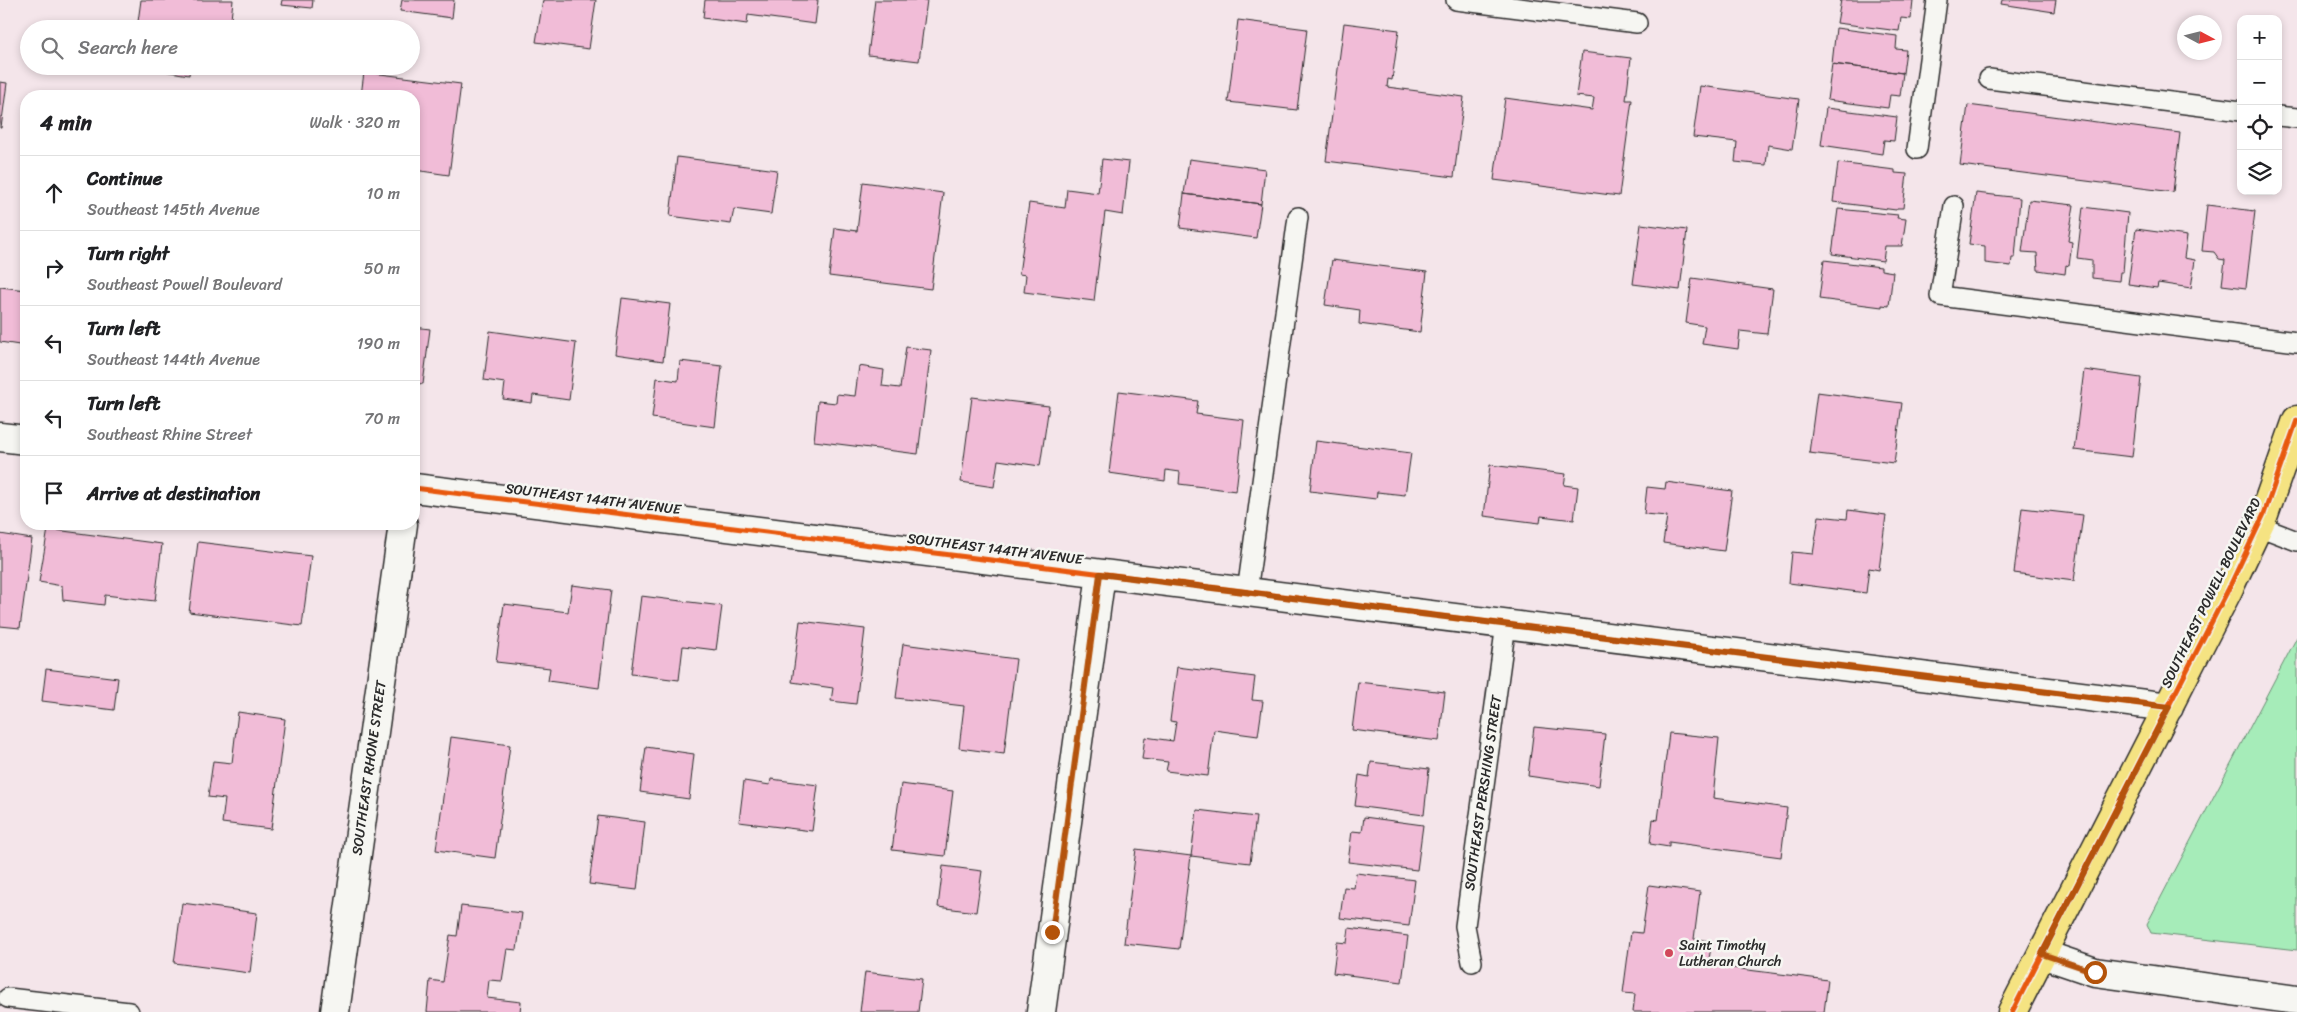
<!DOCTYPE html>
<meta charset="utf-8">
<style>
body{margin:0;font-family:Sriracha,sans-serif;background:#f2f2f2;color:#202124}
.controls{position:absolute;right:15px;top:15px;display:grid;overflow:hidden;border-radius:10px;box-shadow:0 2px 8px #0003}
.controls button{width:45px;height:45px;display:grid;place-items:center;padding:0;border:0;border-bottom:1px solid #e0e0e0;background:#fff;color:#202124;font:25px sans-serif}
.compass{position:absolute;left:2177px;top:15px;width:45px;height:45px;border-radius:50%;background:#fff;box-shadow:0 2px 8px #0003;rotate:97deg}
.stop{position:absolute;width:15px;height:15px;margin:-11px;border:4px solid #b45309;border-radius:50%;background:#fff}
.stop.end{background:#b45309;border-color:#fff;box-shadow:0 1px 5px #0008}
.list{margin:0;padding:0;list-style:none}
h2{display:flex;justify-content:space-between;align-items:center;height:65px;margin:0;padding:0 20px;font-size:21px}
h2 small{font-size:16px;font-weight:400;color:#757577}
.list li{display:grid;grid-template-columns:32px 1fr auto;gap:15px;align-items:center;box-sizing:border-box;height:75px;padding:0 20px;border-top:1px solid #e0e0e0}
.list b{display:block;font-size:19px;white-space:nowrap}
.list p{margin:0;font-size:16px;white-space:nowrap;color:#757577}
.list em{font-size:16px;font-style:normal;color:#757577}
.icon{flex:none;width:28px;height:28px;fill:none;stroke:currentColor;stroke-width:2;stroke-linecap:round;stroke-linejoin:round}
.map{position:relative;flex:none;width:2297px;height:1012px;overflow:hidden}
.search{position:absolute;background:#fff;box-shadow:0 2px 8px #0003;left:20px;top:20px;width:400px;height:55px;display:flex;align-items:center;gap:12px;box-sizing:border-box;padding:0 18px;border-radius:28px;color:#757577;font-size:19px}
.panel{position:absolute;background:#fff;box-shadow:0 2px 8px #0003;left:20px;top:90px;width:400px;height:440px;border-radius:20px}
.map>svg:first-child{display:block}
.grass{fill:#a6ecb9;stroke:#688c72}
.building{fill:#f1bcd7;stroke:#2b2b2b}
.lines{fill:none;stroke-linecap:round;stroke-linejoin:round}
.lane-casing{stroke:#2b2b2b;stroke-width:22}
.street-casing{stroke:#2b2b2b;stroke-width:31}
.secondary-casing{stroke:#2b2b2b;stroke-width:31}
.primary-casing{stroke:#2b2b2b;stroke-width:31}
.lane{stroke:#f6f6f2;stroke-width:19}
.street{stroke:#f6f6f2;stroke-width:28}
.secondary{stroke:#f6f6f2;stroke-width:28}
.primary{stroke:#f5e382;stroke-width:28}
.cycleway-casing{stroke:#f6f6f2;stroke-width:8}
.cycleway{stroke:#e8590c;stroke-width:5}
.route{stroke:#b45309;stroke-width:6}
.poi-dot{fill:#d1495b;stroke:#f6f6f2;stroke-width:2}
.labels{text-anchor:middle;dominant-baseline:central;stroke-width:5;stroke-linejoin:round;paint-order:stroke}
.street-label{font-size:14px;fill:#2b2b2b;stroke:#f6f6f2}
.poi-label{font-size:14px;fill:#2b2b2b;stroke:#f6f6f2;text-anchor:start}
</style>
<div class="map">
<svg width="2297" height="1012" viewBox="0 0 2297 1012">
<rect width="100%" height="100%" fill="#f4e5ea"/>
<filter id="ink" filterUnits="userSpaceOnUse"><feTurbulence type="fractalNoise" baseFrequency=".02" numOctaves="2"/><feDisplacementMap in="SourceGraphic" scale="10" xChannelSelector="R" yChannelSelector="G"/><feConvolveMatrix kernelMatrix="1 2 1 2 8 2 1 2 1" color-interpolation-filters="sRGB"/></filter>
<g filter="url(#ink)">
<!-- grass -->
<path class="grass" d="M 2297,637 L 2297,950 L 2151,933 L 2147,924 Z"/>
<!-- building -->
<path class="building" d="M 141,0 L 233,0 L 230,29 L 137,29 Z
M 282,0 L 313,0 L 312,8 L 281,5 Z
M 402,0 L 454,0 L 452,18 L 400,11 Z
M 543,0 L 596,0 L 589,49 L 536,42 Z
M 705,0 L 818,0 L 815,24 L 748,15 L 747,24 L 703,18 Z
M 875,0 L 927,0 L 919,61 L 868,55 Z
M 1841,0 L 1913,0 L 1911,19 L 1901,18 L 1899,31 L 1837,23 Z
M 2002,0 L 2056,0 L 2054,12 L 2001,4 Z
M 1238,20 L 1307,29 L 1297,110 L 1228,102 Z
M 1344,23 L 1399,30 L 1392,80 L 1388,79 L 1387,87 L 1464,97 L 1454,177 L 1326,161 Z
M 1836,28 L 1897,36 L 1896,49 L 1906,50 L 1903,73 L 1832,64 Z
M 1582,52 L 1631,58 L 1626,100 L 1632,100 L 1619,196 L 1494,180 L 1505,98 L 1592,110 L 1594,98 L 1576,96 Z
M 1832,64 L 1903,73 L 1900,96 L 1890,95 L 1888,108 L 1827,100 Z
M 133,66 L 190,66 L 189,75 Z
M 364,72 L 461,84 L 449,175 L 414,170 L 414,96 L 361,96 Z
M 0,82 L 7,83 L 1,128 L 0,128 Z
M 1700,86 L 1799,99 L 1792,149 L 1768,145 L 1766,165 L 1735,162 L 1737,142 L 1693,137 Z
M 1968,105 L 2180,133 L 2173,192 L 1960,165 Z
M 1826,108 L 1897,117 L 1894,141 L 1884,140 L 1882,154 L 1821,145 Z
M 677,157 L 777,170 L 771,214 L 734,209 L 731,224 L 670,216 Z
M 1102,159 L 1129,162 L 1123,215 L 1105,212 L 1094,301 L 1024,292 L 1026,275 L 1019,274 L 1029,203 L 1065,208 L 1067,189 L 1098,193 Z
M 1189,159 L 1265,169 L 1261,204 L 1184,194 Z
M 1838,163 L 1895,170 L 1895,173 L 1907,174 L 1903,208 L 1897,208 L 1896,210 L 1833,202 Z
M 863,182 L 943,193 L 931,289 L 829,276 L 835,228 L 857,231 Z
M 1976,193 L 2020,198 L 2015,258 L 2012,258 L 2011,266 L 1985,263 L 1985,246 L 1969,244 Z
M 1184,194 L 1261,204 L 1256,238 L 1180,228 Z
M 2029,200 L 2074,205 L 2068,241 L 2072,242 L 2069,266 L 2066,265 L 2065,274 L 2038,270 L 2037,253 L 2022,252 Z
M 2207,205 L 2255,211 L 2246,288 L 2222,285 L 2225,260 L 2219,259 L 2214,252 L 2202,251 Z
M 2083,207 L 2128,213 L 2123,272 L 2120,272 L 2119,281 L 2092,278 L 2092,260 L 2077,258 Z
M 1838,209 L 1898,215 L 1897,218 L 1906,219 L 1902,246 L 1885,246 L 1883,261 L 1832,254 Z
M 1641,224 L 1687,230 L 1680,290 L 1633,284 Z
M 2136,229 L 2187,236 L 2184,258 L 2195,260 L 2191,288 L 2158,283 L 2157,288 L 2128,284 Z
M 1332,260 L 1427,272 L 1420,332 L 1359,324 L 1360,310 L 1325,305 Z
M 1824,260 L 1881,267 L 1881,270 L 1893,272 L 1889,306 L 1882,305 L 1882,307 L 1819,299 Z
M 1692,278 L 1773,289 L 1767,334 L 1740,331 L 1738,349 L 1702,344 L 1705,326 L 1686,323 Z
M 0,287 L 26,290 L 26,346 L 0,342 Z
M 622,298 L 670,304 L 663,361 L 615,354 Z
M 414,327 L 430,329 L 423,384 L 414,383 Z
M 490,331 L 576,343 L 569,400 L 533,395 L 532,403 L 503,399 L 505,383 L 484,380 Z
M 906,347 L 931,350 L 918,454 L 814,441 L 818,401 L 836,403 L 837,394 L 855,396 L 859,366 L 884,370 L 882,386 L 900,388 Z
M 680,361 L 722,366 L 715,427 L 652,418 L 657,378 L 678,381 Z
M 2084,370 L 2141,378 L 2132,457 L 2074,450 Z
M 1119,391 L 1198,401 L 1196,414 L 1244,420 L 1236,491 L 1179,484 L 1180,472 L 1166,470 L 1165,481 L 1109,473 Z
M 1817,392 L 1902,403 L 1894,463 L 1809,453 Z
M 972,397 L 1049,406 L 1040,466 L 998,460 L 994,487 L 961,482 Z
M 1316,441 L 1411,453 L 1405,495 L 1377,492 L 1376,499 L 1310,491 Z
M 1490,465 L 1566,474 L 1564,485 L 1578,487 L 1574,520 L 1541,516 L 1540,523 L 1484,516 Z
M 1666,482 L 1732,491 L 1724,551 L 1663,543 L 1667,516 L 1644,514 L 1647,487 L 1665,489 Z
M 2022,508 L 2083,515 L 2074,581 L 2014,573 Z
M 1848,510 L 1886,515 L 1879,570 L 1869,568 L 1866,593 L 1789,583 L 1792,552 L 1813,554 L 1819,516 L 1847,519 Z
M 48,529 L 162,544 L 155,601 L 105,595 L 104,605 L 63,600 L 62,586 L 39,582 Z
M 0,534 L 32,539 L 20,628 L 0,626 Z
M 198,542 L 311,556 L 302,626 L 189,612 Z
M 572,585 L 611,590 L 599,688 L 548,681 L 550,668 L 496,662 L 504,604 L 568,612 Z
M 641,596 L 722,606 L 716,650 L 683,646 L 679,680 L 631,674 Z
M 800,621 L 865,629 L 856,704 L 831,701 L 833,688 L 792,682 Z
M 903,644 L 1016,659 L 1004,754 L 959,748 L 964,706 L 896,698 Z
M 1177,667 L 1255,677 L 1252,700 L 1263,701 L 1258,736 L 1214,730 L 1208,776 L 1166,771 L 1168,762 L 1142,759 L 1145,737 L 1173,741 L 1176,722 L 1170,721 Z
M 46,669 L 118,678 L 114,710 L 42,701 Z
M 1358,682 L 1445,692 L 1439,741 L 1352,730 Z
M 238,712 L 285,719 L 271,829 L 222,823 L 225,799 L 208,797 L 213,761 L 232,763 Z
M 1534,727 L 1605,734 L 1599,786 L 1528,776 Z
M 1669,733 L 1719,738 L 1713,798 L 1787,808 L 1781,857 L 1669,842 L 1669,847 L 1650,844 L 1653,819 L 1658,820 Z
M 451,737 L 510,745 L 495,858 L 436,850 Z
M 646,747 L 694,754 L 689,799 L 640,792 Z
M 1371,762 L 1429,769 L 1424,815 L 1355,806 L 1359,775 L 1369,777 Z
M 771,779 L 818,785 L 812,831 L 739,822 L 744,781 L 770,785 Z
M 901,784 L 953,791 L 945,856 L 892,850 Z
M 1197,810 L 1256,817 L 1250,863 L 1191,856 Z
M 598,816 L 645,822 L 637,890 L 589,884 Z
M 1364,817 L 1423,825 L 1417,870 L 1348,862 L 1352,831 L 1362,832 Z
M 1136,849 L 1191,856 L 1179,949 L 1124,943 Z
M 943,866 L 982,871 L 976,912 L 938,907 Z
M 1356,873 L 1415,880 L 1409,926 L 1340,918 L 1344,887 L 1354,888 Z
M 1649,885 L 1700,892 L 1694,939 L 1712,941 L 1708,965 L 1828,980 L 1824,1012 L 1633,1012 L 1635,994 L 1623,993 L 1631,932 L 1642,933 Z
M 182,903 L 257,913 L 250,973 L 174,963 Z
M 461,906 L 522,913 L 517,950 L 507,949 L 502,981 L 489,980 L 487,998 L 521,1002 L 520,1012 L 427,1012 L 430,980 L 443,982 L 450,935 L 457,936 Z
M 1349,928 L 1408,936 L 1402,982 L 1333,973 L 1337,942 L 1347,943 Z
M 865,972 L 922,979 L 918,1012 L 860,1012 Z"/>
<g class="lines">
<!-- lane casing -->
<g class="lane-casing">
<path id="lane" d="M 1456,0 L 1637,23
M 1989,79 L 2241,111
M 2278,116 L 2297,118
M 1917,149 L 1937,0
M 1954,206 L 1940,296 L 2297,342
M 2258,526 L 2297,541
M 1247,592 L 1298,217
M 1472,962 L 1465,926 L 1506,624
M 8,998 L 129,1012"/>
</g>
<!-- street casing -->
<g class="street-casing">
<path id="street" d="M 0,437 L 26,440
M 414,488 L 2169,707
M 335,1012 L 403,524
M 1041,1012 L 1101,574"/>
</g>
<!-- secondary casing -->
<g class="secondary-casing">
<path id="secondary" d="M 2042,954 L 2095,972 L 2297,1000"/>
</g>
<!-- primary casing -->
<g class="primary-casing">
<path id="primary" d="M 2012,1012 L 2228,590 L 2264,514 L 2297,420"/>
</g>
<!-- lane -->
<use href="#lane" class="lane"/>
<!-- street -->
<use href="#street" class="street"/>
<!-- secondary -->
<use href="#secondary" class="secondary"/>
<!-- primary -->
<use href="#primary" class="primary"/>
<!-- cycleway casing -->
<g class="cycleway-casing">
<path id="cycleway" d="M 414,488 L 2169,707
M 2012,1012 L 2228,590 L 2264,514 L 2297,420"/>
</g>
<!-- cycleway -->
<use href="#cycleway" class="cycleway"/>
</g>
</g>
<g class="lines" filter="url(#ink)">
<!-- route -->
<path class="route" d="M 1052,932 L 1100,574 L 2169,707 L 2042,954 L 2095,972"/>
</g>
<!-- markers -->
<circle class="poi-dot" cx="1669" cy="953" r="5"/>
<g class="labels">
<!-- street labels -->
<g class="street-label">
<text transform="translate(593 499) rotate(7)">SOUTHEAST 144TH AVENUE</text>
<text transform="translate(995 549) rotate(7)">SOUTHEAST 144TH AVENUE</text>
<text transform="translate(2211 593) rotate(-64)">SOUTHEAST POWELL BOULEVARD</text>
<text transform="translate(369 768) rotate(-82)">SOUTHEAST RHONE STREET</text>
<text transform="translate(1483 793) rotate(-82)">SOUTHEAST PERSHING STREET</text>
</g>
<!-- poi labels -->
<g class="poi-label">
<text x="1679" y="945">Saint Timothy<tspan x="1679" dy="16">Lutheran Church</tspan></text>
</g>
</g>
</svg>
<div class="controls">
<button>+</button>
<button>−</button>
<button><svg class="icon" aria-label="locate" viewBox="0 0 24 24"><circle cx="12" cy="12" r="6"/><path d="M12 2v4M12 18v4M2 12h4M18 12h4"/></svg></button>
<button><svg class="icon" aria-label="layers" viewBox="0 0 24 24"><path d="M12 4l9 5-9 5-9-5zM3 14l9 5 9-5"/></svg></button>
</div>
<svg class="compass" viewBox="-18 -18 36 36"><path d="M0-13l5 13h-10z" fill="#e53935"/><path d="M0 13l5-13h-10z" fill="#757577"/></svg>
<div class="stop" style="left:2095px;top:972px"></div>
<div class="stop end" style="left:1052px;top:932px"></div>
<div class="search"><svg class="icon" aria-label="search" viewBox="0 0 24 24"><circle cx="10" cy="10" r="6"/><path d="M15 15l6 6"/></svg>Search here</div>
<section class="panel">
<h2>4 min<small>Walk · 320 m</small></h2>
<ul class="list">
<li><svg class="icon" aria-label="ahead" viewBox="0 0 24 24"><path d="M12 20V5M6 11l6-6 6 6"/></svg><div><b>Continue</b><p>Southeast 145th Avenue</p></div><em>10 m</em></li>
<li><svg class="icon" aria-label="right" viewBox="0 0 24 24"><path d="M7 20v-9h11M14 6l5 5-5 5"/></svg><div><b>Turn right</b><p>Southeast Powell Boulevard</p></div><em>50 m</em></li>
<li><svg class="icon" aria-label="left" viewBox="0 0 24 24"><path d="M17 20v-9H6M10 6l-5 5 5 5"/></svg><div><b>Turn left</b><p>Southeast 144th Avenue</p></div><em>190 m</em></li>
<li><svg class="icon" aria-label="left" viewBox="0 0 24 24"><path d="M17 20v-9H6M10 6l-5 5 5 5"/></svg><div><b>Turn left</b><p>Southeast Rhine Street</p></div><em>70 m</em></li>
<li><svg class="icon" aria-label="arrive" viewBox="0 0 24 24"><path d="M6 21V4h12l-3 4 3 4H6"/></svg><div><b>Arrive at destination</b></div></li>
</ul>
</section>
</div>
